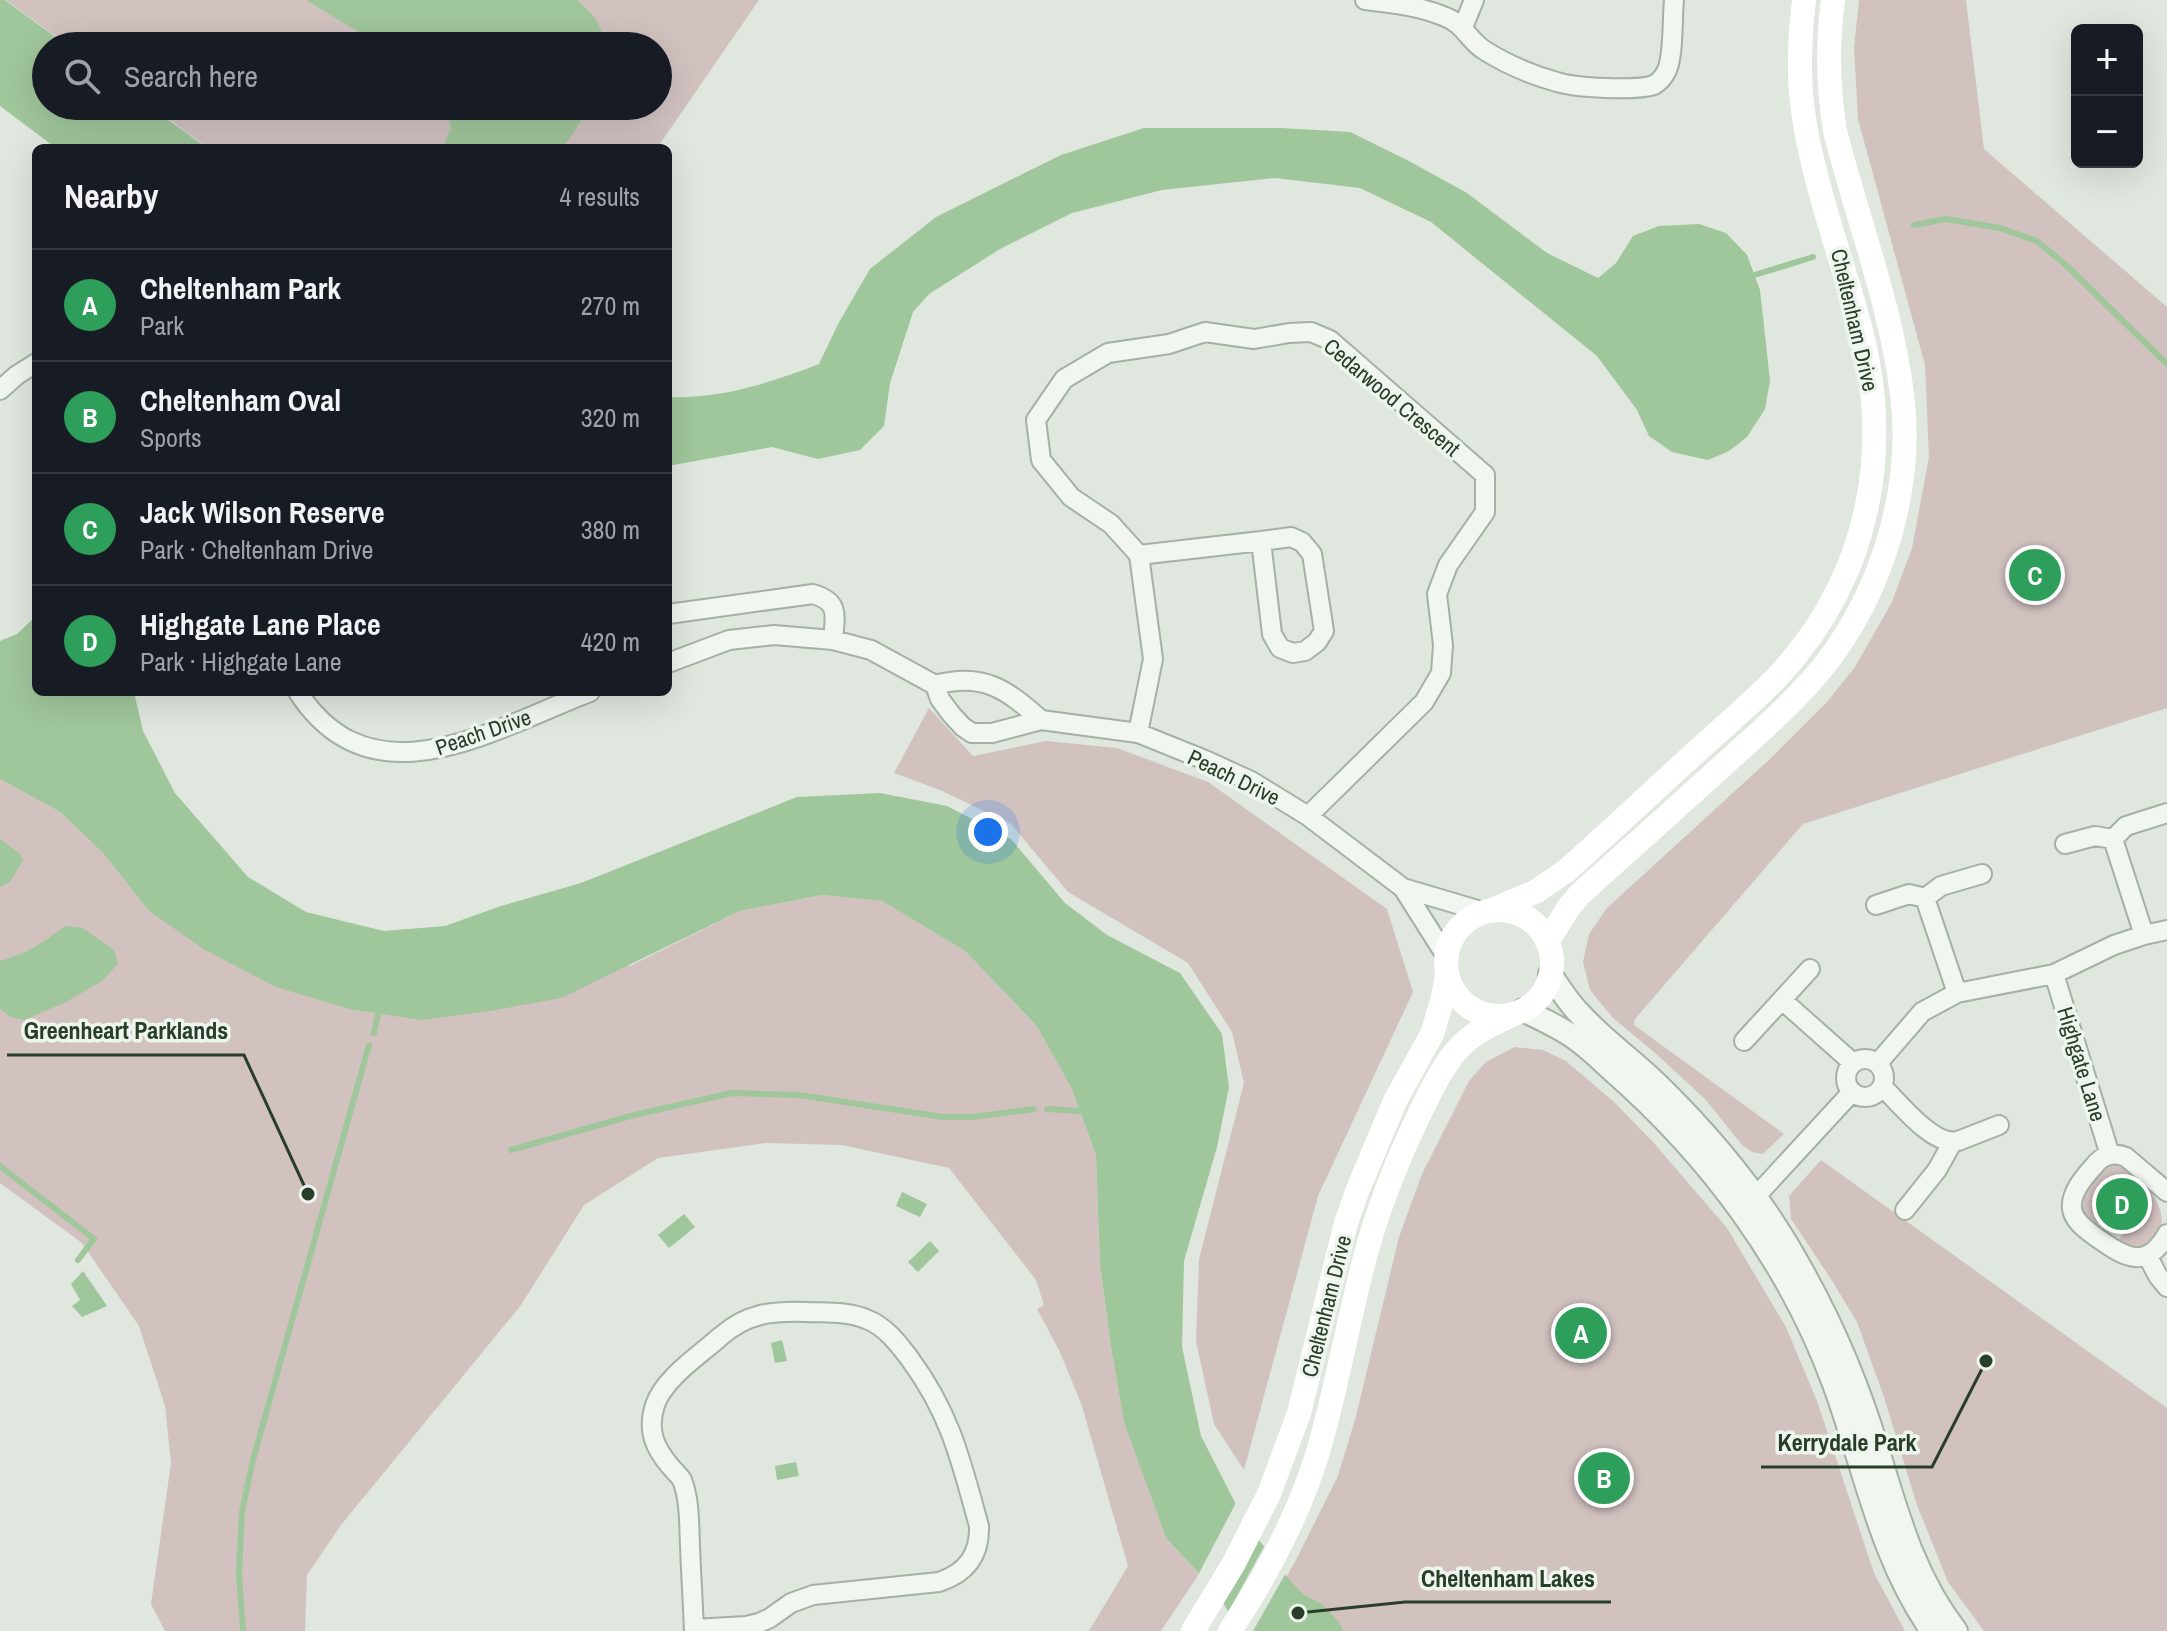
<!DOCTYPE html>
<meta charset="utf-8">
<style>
body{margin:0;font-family:"Archivo Narrow",sans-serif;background:#20242c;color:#f1f3f6}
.controls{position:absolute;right:24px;top:24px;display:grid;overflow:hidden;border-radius:12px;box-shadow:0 8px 32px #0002}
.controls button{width:72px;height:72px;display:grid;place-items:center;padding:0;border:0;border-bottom:2px solid #363941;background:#171b24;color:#f1f3f6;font:40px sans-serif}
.you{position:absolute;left:988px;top:832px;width:28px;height:28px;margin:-20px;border:6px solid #fff;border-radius:50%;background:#1a73e8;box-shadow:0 0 0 12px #1a73e833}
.badge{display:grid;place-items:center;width:52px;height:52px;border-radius:50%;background:#b1a6e2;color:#fff;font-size:26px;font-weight:700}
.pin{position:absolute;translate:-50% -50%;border:4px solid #fff;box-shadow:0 2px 8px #0006}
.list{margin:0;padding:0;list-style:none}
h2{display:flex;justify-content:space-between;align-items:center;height:104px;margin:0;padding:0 32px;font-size:34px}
h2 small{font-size:26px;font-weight:400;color:#9ea1a6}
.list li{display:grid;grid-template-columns:52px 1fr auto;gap:24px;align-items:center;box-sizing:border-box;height:112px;padding:0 32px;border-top:2px solid #363941}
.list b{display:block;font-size:30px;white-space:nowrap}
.list p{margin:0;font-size:26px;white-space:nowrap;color:#9ea1a6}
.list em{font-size:26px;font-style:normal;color:#9ea1a6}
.icon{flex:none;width:44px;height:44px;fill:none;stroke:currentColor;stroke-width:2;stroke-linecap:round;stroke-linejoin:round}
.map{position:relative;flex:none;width:2167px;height:1631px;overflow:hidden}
.search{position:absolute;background:#171b24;box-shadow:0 8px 32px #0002;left:32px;top:32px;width:640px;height:88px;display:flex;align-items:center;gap:20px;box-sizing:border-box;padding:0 28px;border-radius:44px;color:#9ea1a6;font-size:30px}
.panel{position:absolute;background:#171b24;box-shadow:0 8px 32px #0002;left:32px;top:144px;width:640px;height:552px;border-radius:12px}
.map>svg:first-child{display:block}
.green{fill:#d1c2c0}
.water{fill:#a0c69b}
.pier{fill:#dfe7de}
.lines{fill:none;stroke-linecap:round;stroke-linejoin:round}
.stream{stroke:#a0c69b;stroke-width:6}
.minor-casing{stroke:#a4b1a4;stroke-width:22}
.tertiary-casing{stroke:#a4b1a4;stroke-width:26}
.minor{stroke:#f1f6f1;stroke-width:18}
.tertiary{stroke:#f1f6f1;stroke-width:22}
.secondary{stroke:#fff;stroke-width:24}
.labels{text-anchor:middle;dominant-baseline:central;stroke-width:7;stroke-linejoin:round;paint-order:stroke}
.street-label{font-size:22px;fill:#283e28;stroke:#eef5ee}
.leader{fill:none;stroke:#283e28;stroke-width:3}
.callout-dot{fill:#283e28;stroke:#eef5ee;stroke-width:3}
.callout-label{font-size:24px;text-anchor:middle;font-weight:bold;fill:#283e28;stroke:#eef5ee;stroke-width:7;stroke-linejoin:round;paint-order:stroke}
</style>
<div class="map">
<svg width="2167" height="1631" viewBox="0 0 2167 1631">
<rect width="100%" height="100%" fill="#dfe7de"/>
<!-- green -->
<path class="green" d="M 6,0 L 759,0 L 657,148 L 208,148 L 151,106 L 658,106 L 658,46 L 69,46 Z
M 1859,0 L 1966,0 L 1984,149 L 2167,307 L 2167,708 L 1803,824 L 1635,1019 L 1634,1025 L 1784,1134 L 1763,1154 L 1752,1152 L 1742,1145 L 1705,1099 L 1654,1052 L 1613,1018 L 1590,990 L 1583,962 L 1589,934 L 1607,908 L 1770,759 L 1827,702 L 1855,667 L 1892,602 L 1912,548 L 1929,457 L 1925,365 L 1858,119 L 1854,48 Z
M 929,708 L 973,756 L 1046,741 L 1117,748 L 1208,782 L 1387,909 L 1413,992 L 1318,1196 L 1244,1470 L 1214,1424 L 1196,1341 L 1199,1259 L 1244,1083 L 1232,1032 L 1188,963 L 1068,892 L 1011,824 L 940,790 L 894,773 Z
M 0,779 L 60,812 L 103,853 L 149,911 L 630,966 L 740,911 L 822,895 L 882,901 L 965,951 L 1036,1025 L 1072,1089 L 1096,1155 L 1100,1264 L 1111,1347 L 1124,1423 L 1166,1538 L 1199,1574 L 1161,1631 L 1089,1631 L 1128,1566 L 1081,1403 L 1059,1350 L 1037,1309 L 1044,1305 L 1036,1280 L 949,1168 L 842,1145 L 766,1143 L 658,1158 L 584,1205 L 521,1305 L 341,1525 L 307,1575 L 305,1631 L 165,1631 L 151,1604 L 171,1463 L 165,1406 L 139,1326 L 82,1243 L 0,1183 Z
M 1515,1047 L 1543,1050 L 1566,1061 L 1614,1102 L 1653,1142 L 1727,1228 L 1786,1327 L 1817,1401 L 1874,1573 L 1905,1631 L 1255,1631 L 1296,1560 L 1338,1476 L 1356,1416 L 1399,1237 L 1422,1174 L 1469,1081 L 1486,1062 Z
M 1821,1160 L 2167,1408 L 2167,1631 L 1984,1631 L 1948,1582 L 1917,1505 L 1885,1400 L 1857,1322 L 1831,1279 L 1791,1219 L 1789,1196 Z
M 2118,1161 C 2139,1177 2167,1200 2161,1231 C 2156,1238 2148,1244 2143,1250 L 2117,1243 L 2127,1227 L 2105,1212 L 2095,1227 L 2081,1213 L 2081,1195 L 2104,1165 Z"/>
<!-- water -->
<path class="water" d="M 0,0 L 5,0 L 68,46 L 46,46 L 46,106 L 149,106 L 207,148 L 56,148 L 0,106 Z
M 306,0 L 577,0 C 594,15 602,24 604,46 L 393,46 L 386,41 L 357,31 Z
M 446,106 L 590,106 L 570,138 L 561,148 L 443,148 L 451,128 Z
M 1144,128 L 1281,128 L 1350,132 L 1409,161 L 1467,193 L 1547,253 L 1598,278 L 1616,263 L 1633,236 L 1659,226 L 1699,224 L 1726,233 L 1747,255 L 1760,290 L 1770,381 L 1765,409 L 1747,437 L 1729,451 L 1708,460 L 1672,452 L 1649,436 L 1637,410 L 1597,356 L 1431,222 L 1360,188 L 1275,178 L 1162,190 L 1072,213 L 1000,249 L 929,294 L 913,312 L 890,383 L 884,426 L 860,450 L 818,459 L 772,447 L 668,466 L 668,397 C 720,399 770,383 819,364 L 838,324 L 870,269 L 936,217 L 1061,155 Z
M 36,616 L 36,692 L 134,692 L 143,731 L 175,793 L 248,877 L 306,912 L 384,931 L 445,926 L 501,906 L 581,883 L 797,797 L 880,793 L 947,806 L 1011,839 L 1065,903 L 1107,935 L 1180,973 L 1222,1034 L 1229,1087 L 1217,1147 L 1184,1261 L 1182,1347 L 1201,1436 L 1244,1520 L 1287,1577 L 1304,1595 L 1322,1604 L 1339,1622 L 1343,1631 L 1240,1631 L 1217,1593 L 1166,1538 L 1124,1423 L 1111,1347 L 1100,1264 L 1096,1155 L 1072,1089 L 1036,1025 L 965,951 L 882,901 L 822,895 L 740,911 L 561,998 L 490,1011 L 421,1020 L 349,1009 L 276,987 L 205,950 L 149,911 L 103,853 L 60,812 L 0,779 L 0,641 L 17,634 Z
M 0,839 L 20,854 L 23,860 L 10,882 L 0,887 Z
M 65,926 L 83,928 L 114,950 L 118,964 L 102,981 L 66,1002 L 24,1020 L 11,1017 L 0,1009 L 0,961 C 27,953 43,943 65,926 Z
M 902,1192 L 927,1204 L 920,1217 L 896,1206 Z
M 684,1214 L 695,1227 L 669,1248 L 658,1235 Z
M 930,1241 L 939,1251 L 918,1272 L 908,1262 Z
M 83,1271 L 107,1306 L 82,1317 L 72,1306 L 80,1300 L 71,1284 Z
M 782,1340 L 787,1361 L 775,1363 L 771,1343 Z
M 796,1462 L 799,1476 L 777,1480 L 775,1466 Z"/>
<!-- pier -->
<path class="pier" d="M 1238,1499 L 1248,1518 L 1261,1536 L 1221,1608 L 1214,1596 L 1197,1577 Z
M 1266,1543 L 1287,1571 L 1253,1631 L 1235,1631 L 1226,1616 Z"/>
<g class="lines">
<!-- stream -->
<path class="stream" d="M 1914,225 L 1946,219 L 2000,228 L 2037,241 L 2067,266 L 2167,364
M 1748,277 L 1813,257
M 374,1033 L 378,1014
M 1047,1109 L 1079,1111
M 511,1150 L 634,1115 L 732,1093 L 799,1095 L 943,1117 L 973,1117 L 1034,1109
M 0,1166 L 94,1239 L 78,1260
M 243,1631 L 239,1573 L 242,1512 L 253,1460 L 369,1045"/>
<!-- minor casing -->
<g class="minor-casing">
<path id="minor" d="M 1365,0 C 1391,3 1419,6 1443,16 C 1464,23 1468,40 1484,50 C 1506,64 1532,75 1557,82 C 1576,88 1636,91 1654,85 C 1659,82 1663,78 1666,72 C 1674,58 1672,19 1674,0
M 1463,27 L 1474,0
M 0,390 L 17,375 L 36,363
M 1139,555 L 1261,541 L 1272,634 L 1280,648 L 1293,653 L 1305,651 L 1317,642 L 1324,631 L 1312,554 L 1302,542 L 1291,537 L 1261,541
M 668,614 L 813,594 C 840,602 835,615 833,640
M 668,663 L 729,640 L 774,635 L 833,640 L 871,650 L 935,685 L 940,699 L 951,714 L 963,727 L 972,733 L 992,733 L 1041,720 L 1138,733 L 1205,760 L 1251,781 L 1308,816 L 1403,888 L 1484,912
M 935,685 C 983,672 1006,689 1041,720
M 298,692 C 372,807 495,728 590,692
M 1138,733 L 1153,659 L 1139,555 L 1111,524 L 1071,497 L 1041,460 L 1036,420 L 1064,379 L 1108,353 L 1169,344 L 1205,332 L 1254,339 L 1289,333 L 1311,332 L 1330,340 L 1485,475 L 1485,512 L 1448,565 L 1437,594 L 1443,645 L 1441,673 L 1424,702 L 1308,816
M 2113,839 L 2144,935
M 2065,844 L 2095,836 L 2113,839 L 2126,826 L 2167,813
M 1403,888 L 1446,956
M 1925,898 L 1957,993
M 1876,905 L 1909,894 L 1925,898 L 1941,886 L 1982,874
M 2054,974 L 2110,1155
M 1782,1000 L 1853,1063
M 1744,1041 L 1810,969
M1846 1078a19 19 0 1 1 38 0a19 19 0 1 1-38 0Z
M 1878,1063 L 1922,1012 L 1957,993 L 2054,974 L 2114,945 L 2144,935 L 2167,930
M 1883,1087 C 1899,1103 1934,1147 1958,1141 L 1999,1125
M 2167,1192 L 2126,1157 C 2114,1152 2102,1155 2094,1166 C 2084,1177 2070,1193 2072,1209 C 2074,1222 2087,1230 2096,1237 C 2123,1256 2146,1272 2167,1234
M 1746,1207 L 1852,1092
M 1905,1210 L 1937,1170 L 1952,1143
M 2147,1255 L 2158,1276 L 2167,1287
M 694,1629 L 746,1626 L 759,1623 L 770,1618 L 791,1603 L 813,1595 L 939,1582 C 966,1573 980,1555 979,1526 C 961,1461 951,1415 910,1359 C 898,1343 885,1326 866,1319 C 847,1311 826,1313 806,1312 C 771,1311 748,1313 721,1336 C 700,1355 664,1378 655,1405 C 647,1430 654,1447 670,1466 C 674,1471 679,1475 682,1480 C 690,1500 689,1525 690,1546 C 691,1574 693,1603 694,1631"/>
</g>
<!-- tertiary casing -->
<g class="tertiary-casing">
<path id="tertiary" d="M 1550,974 C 1559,987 1568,1002 1579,1013 C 1603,1040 1634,1061 1660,1087 C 1715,1141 1764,1201 1801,1269 C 1833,1326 1858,1385 1877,1448 C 1897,1512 1913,1576 1956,1631
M 1523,1010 C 1541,1019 1560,1027 1576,1039 C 1589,1048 1601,1060 1613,1071 C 1710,1156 1789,1262 1834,1384 C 1865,1468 1880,1557 1932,1631"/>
</g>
<!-- minor -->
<use href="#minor" class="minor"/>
<!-- tertiary -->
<use href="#tertiary" class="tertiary"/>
<!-- secondary -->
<path class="secondary" d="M1446 963a53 53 0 1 1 106 0a53 53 0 1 1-106 0Z
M 1489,911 L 1535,892 L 1566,871 C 1610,832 1652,792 1695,753 C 1723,727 1754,702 1780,674 C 1871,575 1894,447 1858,319 C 1839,250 1810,173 1802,103 C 1798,69 1800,34 1804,0
M 1547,942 L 1569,907 L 1580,894 C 1627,852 1673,811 1720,768 C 1755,736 1793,704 1823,667 C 1882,593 1914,488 1902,394 C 1891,305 1857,218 1835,131 C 1828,87 1827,44 1833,0
M 1193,1631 L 1234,1563 L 1269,1494 L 1299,1413 L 1346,1223 L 1358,1189 L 1395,1101 L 1432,1034 L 1442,1001 L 1447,976
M 1230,1631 C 1266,1576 1299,1515 1318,1452 C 1337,1387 1348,1321 1365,1257 C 1378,1208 1397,1161 1419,1115 C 1430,1093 1442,1066 1459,1048 C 1474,1031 1496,1023 1516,1013"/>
</g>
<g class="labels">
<!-- street labels -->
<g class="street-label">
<text transform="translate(1855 320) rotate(77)">Cheltenham Drive</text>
<text transform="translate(1392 397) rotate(40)">Cedarwood Crescent</text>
<text transform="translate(483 732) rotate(-19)">Peach Drive</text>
<text transform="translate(1234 777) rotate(26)">Peach Drive</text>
<text transform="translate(2082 1064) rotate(73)">Highgate Lane</text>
<text transform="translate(1326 1306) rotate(-76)">Cheltenham Drive</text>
</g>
</g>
<!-- callouts -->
<path class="leader" d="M308 1194L244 1055H7M1986 1361L1932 1467H1761M1298 1613L1405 1602H1611"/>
<g class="callout-dot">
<circle cx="308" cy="1194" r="8"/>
<circle cx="1986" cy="1361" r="8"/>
<circle cx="1298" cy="1613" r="8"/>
</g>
<g class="callout-label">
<text x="126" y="1039">Greenheart Parklands</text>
<text x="1847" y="1451">Kerrydale Park</text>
<text x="1508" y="1587">Cheltenham Lakes</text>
</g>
</svg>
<div class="controls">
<button>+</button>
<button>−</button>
</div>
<div class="you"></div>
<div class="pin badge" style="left:1581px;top:1333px;background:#2e9e5b">A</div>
<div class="pin badge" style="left:1604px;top:1478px;background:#2e9e5b">B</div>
<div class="pin badge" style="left:2035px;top:575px;background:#2e9e5b">C</div>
<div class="pin badge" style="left:2122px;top:1204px;background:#2e9e5b">D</div>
<div class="search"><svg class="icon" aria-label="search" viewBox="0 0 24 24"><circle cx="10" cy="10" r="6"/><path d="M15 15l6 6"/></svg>Search here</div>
<section class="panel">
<h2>Nearby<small>4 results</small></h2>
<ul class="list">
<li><span class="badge" style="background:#2e9e5b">A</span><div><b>Cheltenham Park</b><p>Park</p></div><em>270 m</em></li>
<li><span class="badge" style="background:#2e9e5b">B</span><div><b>Cheltenham Oval</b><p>Sports</p></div><em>320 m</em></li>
<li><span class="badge" style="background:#2e9e5b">C</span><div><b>Jack Wilson Reserve</b><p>Park · Cheltenham Drive</p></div><em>380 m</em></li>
<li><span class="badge" style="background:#2e9e5b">D</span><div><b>Highgate Lane Place</b><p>Park · Highgate Lane</p></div><em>420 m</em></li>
</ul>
</section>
</div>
